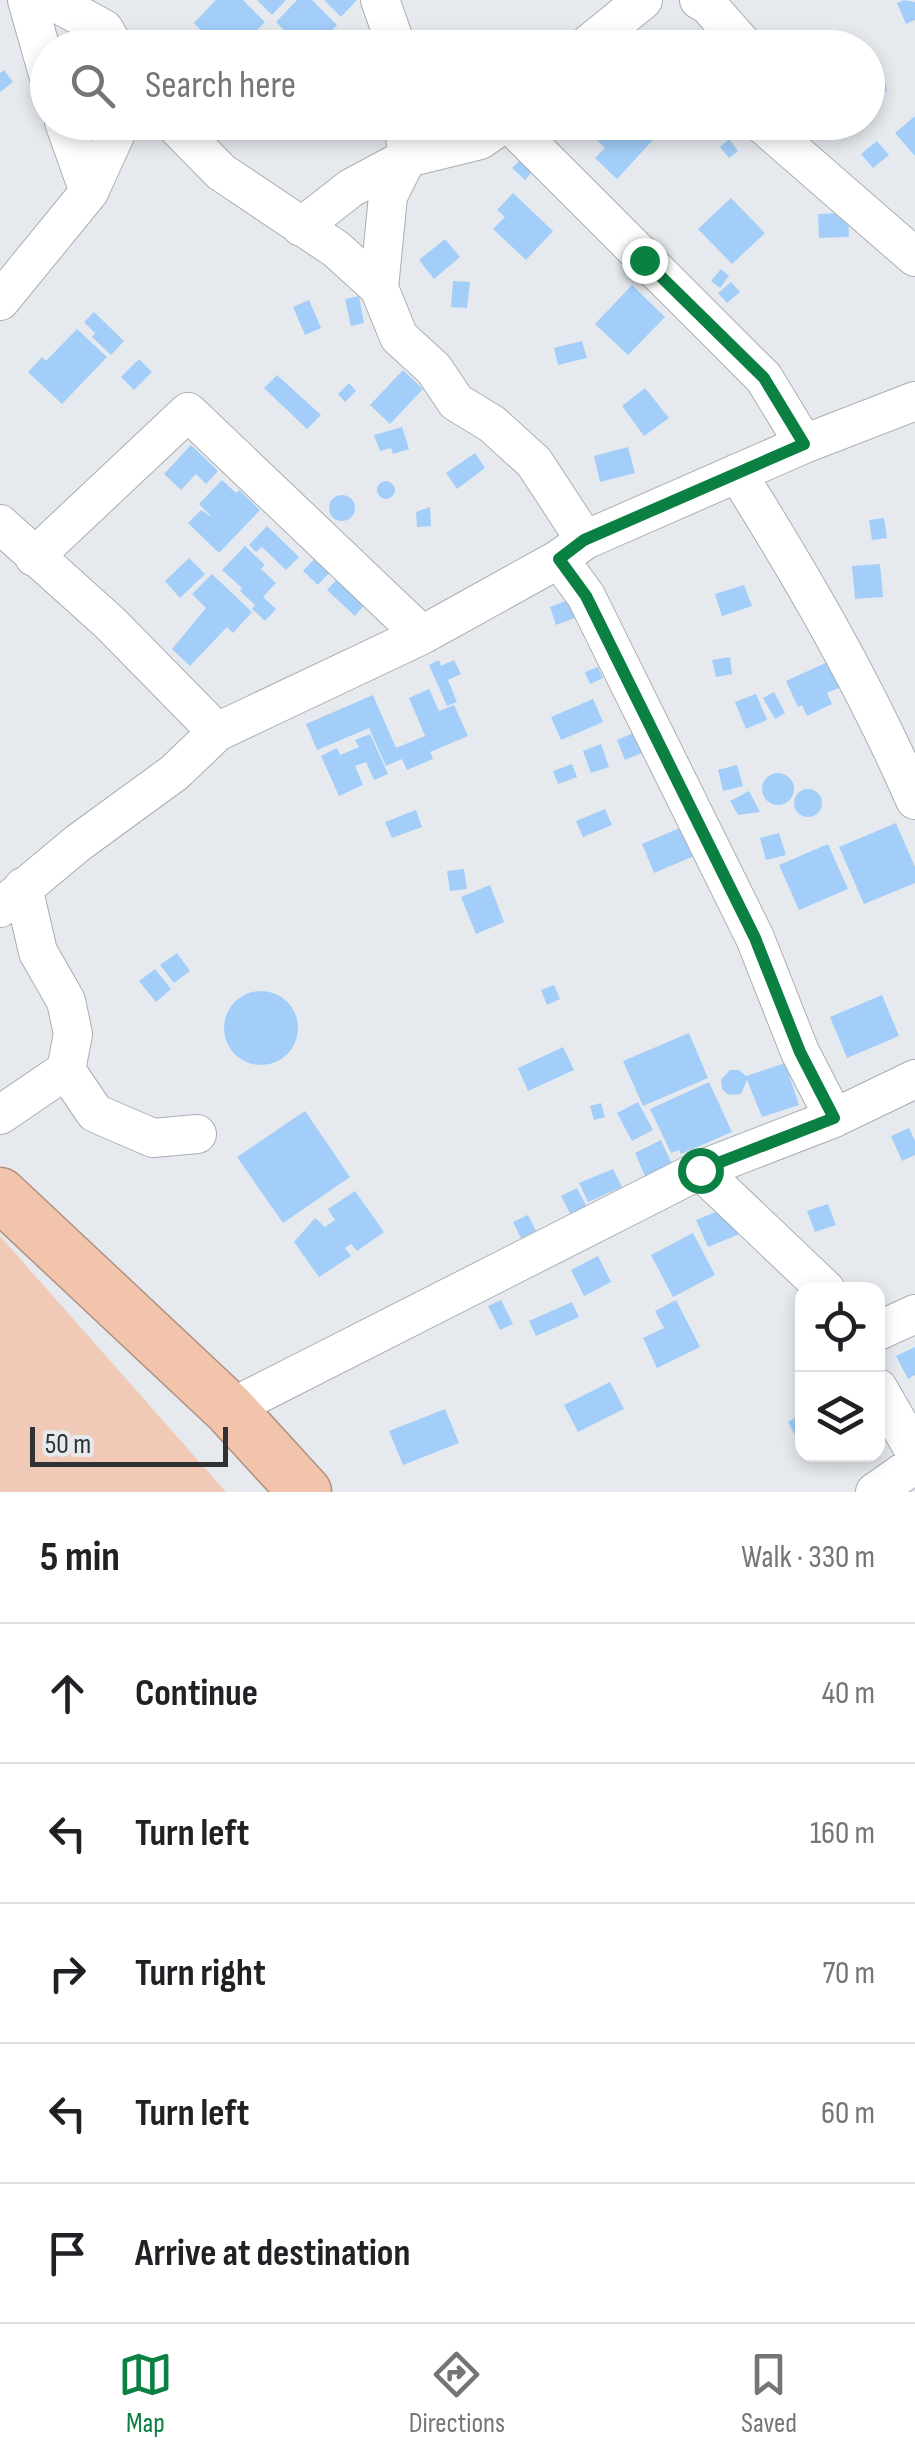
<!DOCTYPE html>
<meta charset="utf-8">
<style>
body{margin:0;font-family:"Sofia Sans Condensed",sans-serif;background:#f2f2f2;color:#202124}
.controls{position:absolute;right:30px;bottom:30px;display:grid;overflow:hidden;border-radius:20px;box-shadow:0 5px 15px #0003}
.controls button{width:90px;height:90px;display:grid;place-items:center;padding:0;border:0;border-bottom:2px solid #e0e0e0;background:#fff;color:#202124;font:50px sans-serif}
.scale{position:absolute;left:30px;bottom:25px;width:198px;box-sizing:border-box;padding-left:10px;border:5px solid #2f3132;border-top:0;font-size:28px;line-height:35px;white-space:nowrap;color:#2f3132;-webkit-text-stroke:8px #e6eaee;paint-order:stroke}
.stop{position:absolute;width:30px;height:30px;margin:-22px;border:8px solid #0b8043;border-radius:50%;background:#fff}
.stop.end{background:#0b8043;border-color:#fff;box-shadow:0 2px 10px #0008}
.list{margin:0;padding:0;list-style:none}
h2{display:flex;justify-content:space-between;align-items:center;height:130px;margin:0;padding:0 40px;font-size:42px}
h2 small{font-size:32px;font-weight:400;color:#757577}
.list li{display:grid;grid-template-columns:65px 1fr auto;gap:30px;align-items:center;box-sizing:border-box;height:140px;padding:0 40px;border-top:2px solid #e0e0e0}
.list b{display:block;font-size:38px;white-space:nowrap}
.list em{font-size:32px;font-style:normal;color:#757577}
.icon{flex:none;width:55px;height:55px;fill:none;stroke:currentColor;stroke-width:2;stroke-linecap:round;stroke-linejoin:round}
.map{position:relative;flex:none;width:915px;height:1492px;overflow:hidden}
.search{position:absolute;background:#fff;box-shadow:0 5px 15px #0003;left:30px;right:30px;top:30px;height:110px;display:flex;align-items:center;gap:25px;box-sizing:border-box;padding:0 35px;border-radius:55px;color:#757577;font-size:38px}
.sheet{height:830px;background:#fff}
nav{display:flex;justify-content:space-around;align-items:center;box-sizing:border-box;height:140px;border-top:2px solid #e0e0e0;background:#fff;font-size:28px;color:#757577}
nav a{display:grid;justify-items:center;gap:5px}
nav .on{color:#0b8043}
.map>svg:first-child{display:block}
.green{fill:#f1cab7}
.building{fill:#a2cef9}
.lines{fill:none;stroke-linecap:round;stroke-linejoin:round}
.minor-casing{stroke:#aaaeb2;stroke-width:40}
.highway-casing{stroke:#ae9181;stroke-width:55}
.minor{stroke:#fff;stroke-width:38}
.highway{stroke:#f3c4ac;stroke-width:52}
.route{stroke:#0b8043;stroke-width:12}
</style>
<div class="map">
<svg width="915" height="1492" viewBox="0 0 915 1492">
<rect width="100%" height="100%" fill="#e6eaee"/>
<!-- green -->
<path class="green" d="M 0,1236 L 226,1492 L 0,1492 Z"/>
<!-- building -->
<path class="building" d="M 216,0 L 243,0 L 265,22 L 239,48 L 219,48 L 194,23 Z
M 257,0 L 286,0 L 272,15 Z
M 297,0 L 312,0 L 337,25 L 315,48 L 302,48 L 276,22 Z
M 324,0 L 357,0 L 341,17 Z
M 904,0 L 915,2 L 915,20 L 906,24 L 897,3 Z
M 4,70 L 13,82 L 0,92 L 0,73 Z
M 884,77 L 887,91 L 874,94 L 871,80 Z
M 915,116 L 915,156 L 895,133 Z
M 577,122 L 656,122 L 663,129 L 617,179 L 595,158 L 605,148 Z
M 729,139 L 738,151 L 729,158 L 720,147 Z
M 877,141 L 889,155 L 873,168 L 861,154 Z
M 523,157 L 535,168 L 525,180 L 512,168 Z
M 513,193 L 553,231 L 526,260 L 493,229 L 505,217 L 497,210 Z
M 731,198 L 765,233 L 732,264 L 698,229 Z
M 848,213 L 849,237 L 819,238 L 818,214 Z
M 445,239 L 460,257 L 434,279 L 419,260 Z
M 721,269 L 729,276 L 720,288 L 711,281 Z
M 453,281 L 470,282 L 467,308 L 451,307 Z
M 731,282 L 740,292 L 727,303 L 718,293 Z
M 632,285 L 665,317 L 628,355 L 595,324 Z
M 359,296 L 364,323 L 351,326 L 345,299 Z
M 309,300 L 321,328 L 305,335 L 293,307 Z
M 94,312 L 124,341 L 111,355 L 92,337 L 95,333 L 84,322 Z
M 77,329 L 107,357 L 62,404 L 28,372 L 42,357 L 46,361 Z
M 582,341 L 587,358 L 558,365 L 554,348 Z
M 139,359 L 152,372 L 134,390 L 121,377 Z
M 403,370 L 423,389 L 390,424 L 370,405 Z
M 277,375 L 321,415 L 307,429 L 264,388 Z
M 349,383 L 356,391 L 345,402 L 338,394 Z
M 645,388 L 669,418 L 644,436 L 622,406 Z
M 402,427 L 409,449 L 393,454 L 391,448 L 380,451 L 374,435 Z
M 191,445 L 218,471 L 206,484 L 196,474 L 181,490 L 164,474 Z
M 628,447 L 635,473 L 600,482 L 594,456 Z
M 475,453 L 485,468 L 457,489 L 446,473 Z
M 222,480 L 236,493 L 239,490 L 260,510 L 219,553 L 188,523 L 201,510 L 213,518 L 199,504 Z
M377 490a9 9 0 1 1 18 0a9 9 0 1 1-18 0Z
M329 508a13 13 0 1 1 26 0a13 13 0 1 1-26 0Z
M 430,507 L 431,526 L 417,527 L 416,512 Z
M 884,518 L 887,538 L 872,540 L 869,520 Z
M 267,526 L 299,557 L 286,570 L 262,547 L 256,552 L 249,545 Z
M 245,546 L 265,565 L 261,569 L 276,583 L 263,597 L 276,609 L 265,621 L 252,609 L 255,605 L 240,591 L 242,588 L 222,570 Z
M 189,558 L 205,574 L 180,598 L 165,581 Z
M 314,559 L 329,573 L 318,585 L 303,571 Z
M 880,564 L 883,597 L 855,599 L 852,566 Z
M 212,574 L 252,612 L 233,633 L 227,627 L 190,666 L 172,649 L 206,608 L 192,594 Z
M 337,579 L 364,605 L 355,616 L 327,590 Z
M 744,585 L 752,606 L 722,616 L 715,594 Z
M 576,597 L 588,613 L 556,625 L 550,607 Z
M 730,657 L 732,674 L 716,677 L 712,660 Z
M 439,660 L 441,666 L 454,660 L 461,674 L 448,680 L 457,702 L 447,706 L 429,665 Z
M 830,661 L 841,687 L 827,693 L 832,704 L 807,716 L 802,705 L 798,707 L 786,681 Z
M 598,667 L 603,678 L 590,684 L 585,672 Z
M 429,689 L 439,711 L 454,705 L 468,736 L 430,752 L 433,759 L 407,770 L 402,759 L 386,766 L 369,728 L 317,750 L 306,724 L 373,695 L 396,748 L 425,736 L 409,698 Z
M 774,692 L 785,713 L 775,719 L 763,698 Z
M 756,694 L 767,720 L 746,729 L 735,702 Z
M 593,699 L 603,722 L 561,740 L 551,717 Z
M 645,728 L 653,748 L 625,760 L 617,740 Z
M 370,734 L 388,774 L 374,780 L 366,762 L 355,766 L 363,785 L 339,796 L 321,756 L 337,748 L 340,755 L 359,747 L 355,740 Z
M 601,744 L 609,767 L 591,773 L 583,751 Z
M 572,764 L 577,777 L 558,784 L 553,771 Z
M 737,765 L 743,786 L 723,791 L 718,770 Z
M762 789a16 16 0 1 1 32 0a16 16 0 1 1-32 0Z
M794 803a14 14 0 1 1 28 0a14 14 0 1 1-28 0Z
M 749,791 L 760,812 L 738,815 L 730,801 Z
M 605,809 L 612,825 L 583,837 L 576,821 Z
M 416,810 L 422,827 L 392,838 L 385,822 Z
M 896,823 L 915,867 L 915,883 L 864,904 L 839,847 Z
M 682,827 L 694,856 L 654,873 L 642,844 Z
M 779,833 L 786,855 L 766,860 L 760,838 Z
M 828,844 L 848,889 L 799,910 L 779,865 Z
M 464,869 L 467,889 L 450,891 L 447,871 Z
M 490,885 L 504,922 L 476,934 L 461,897 Z
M 177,953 L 190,971 L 174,983 L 160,965 Z
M 155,969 L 171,989 L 156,1002 L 139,981 Z
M 554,985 L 560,999 L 547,1005 L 541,990 Z
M224 1028a37 37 0 1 1 74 0a37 37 0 1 1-74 0Z
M 882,995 L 899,1036 L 847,1058 L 830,1017 Z
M 689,1033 L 708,1078 L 643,1106 L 623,1061 Z
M 563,1047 L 574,1070 L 528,1091 L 518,1068 Z
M 785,1063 L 799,1105 L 762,1117 L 747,1080 L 741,1094 L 729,1095 L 722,1089 L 721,1080 L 730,1070 L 739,1070 L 746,1076 Z
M 709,1082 L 732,1132 L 681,1154 L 679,1150 L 671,1153 L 650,1109 Z
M 638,1102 L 653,1130 L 632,1141 L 617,1113 Z
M 601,1103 L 605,1117 L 594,1120 L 590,1106 Z
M 305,1111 L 350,1177 L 283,1223 L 237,1157 Z
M 909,1128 L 915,1141 L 915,1155 L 902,1161 L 891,1136 Z
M 661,1140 L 676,1173 L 649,1185 L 635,1153 Z
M 613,1169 L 622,1187 L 588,1202 L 579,1183 Z
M 577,1188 L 590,1213 L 574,1221 L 561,1196 Z
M 355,1191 L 384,1232 L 357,1251 L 351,1244 L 345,1248 L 351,1256 L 319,1277 L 294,1242 L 315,1218 L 325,1227 L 335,1220 L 328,1209 Z
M 735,1204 L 747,1231 L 708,1247 L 696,1220 Z
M 828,1204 L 836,1225 L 815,1232 L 807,1211 Z
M 528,1215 L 536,1231 L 521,1238 L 513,1222 Z
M 693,1233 L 715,1275 L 673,1297 L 651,1255 Z
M 598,1256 L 611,1282 L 584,1296 L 571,1270 Z
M 501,1300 L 513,1324 L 500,1330 L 488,1306 Z
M 676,1300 L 700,1347 L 657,1368 L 643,1338 L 664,1328 L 655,1311 Z
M 572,1302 L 579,1317 L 536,1336 L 529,1321 Z
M 915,1347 L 915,1375 L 908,1379 L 896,1356 Z
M 610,1382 L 624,1409 L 578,1432 L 564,1405 Z
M 445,1409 L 459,1443 L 403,1465 L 389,1431 Z
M 802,1414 L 802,1438 L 798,1441 L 788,1422 Z"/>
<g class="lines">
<!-- minor casing -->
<g class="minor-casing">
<path id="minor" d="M 27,0 L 48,74
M 51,0 L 104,29 L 115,48
M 380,0 L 397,48
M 699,0 L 708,5 L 746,48
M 584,48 L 643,0
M 172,122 L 221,172 L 336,249 L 379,288 L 399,337 L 434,369 L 456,402 L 492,424 L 534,462 L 585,540
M 508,122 L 764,378 L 804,444
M 760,122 L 915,257
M 89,192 L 121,122
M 301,227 L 351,188 L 407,158 L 480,140 L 506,122
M 379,288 L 388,196 L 407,158 L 404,122
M 0,301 L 89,192 L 64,122
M 737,473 C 803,578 865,685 915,800
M 0,524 L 110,623 L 217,732
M 34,557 L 188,412 L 422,635
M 559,559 L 586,596 L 755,938 L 800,1052 L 834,1118 L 700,1170 L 826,1290
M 0,908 L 78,843 L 174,773 L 217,732 L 422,635 L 559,559 L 585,540 L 804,444 L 915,401
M 66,1070 L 95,1113 L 153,1138 L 197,1134
M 0,1115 L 66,1070 L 73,1034 L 66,1001 L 38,952 L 23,887
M 834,1118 L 915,1079
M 878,1331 L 915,1314
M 878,1388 L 915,1452
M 229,1409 L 700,1170
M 875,1492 L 915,1464"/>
</g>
<!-- highway casing -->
<g class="highway-casing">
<path id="highway" d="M 0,1194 L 229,1409 L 305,1492"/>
</g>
<!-- minor -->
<use href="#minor" class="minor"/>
<!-- highway -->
<use href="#highway" class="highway"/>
</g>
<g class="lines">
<!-- route -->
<path class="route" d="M 644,260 L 764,378 L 804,444 L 584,540 L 559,559 L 586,596 L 755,938 L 800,1052 L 834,1118 L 700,1170"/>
</g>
</svg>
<div class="controls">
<button><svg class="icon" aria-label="locate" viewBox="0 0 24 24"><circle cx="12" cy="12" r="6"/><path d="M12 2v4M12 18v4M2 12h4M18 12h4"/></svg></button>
<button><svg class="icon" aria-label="layers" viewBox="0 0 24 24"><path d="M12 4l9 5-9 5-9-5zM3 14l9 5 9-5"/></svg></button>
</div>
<div class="scale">50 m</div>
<div class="stop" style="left:700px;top:1170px"></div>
<div class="stop end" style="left:644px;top:260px"></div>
<div class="search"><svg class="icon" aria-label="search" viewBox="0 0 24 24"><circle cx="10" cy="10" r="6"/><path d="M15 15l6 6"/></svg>Search here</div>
</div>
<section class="sheet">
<h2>5 min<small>Walk · 330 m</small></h2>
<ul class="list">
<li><svg class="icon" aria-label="ahead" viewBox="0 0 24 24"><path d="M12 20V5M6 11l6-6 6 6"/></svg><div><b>Continue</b></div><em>40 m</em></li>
<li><svg class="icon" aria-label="left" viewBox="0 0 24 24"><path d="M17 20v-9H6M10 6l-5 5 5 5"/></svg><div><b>Turn left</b></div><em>160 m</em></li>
<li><svg class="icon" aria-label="right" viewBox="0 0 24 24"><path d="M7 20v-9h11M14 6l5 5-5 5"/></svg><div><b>Turn right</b></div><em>70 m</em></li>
<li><svg class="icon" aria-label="left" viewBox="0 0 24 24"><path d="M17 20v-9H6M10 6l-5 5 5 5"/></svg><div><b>Turn left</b></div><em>60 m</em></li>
<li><svg class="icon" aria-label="arrive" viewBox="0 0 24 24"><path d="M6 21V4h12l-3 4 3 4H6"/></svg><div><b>Arrive at destination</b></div></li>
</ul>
</section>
<nav>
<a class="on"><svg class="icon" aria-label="map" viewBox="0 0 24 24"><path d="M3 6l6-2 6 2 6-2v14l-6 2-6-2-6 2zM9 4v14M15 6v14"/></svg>Map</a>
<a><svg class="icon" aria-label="directions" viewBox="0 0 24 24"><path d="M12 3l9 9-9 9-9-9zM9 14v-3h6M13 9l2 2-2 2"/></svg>Directions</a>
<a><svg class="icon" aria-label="saved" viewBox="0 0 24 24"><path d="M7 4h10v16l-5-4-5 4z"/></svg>Saved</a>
</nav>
